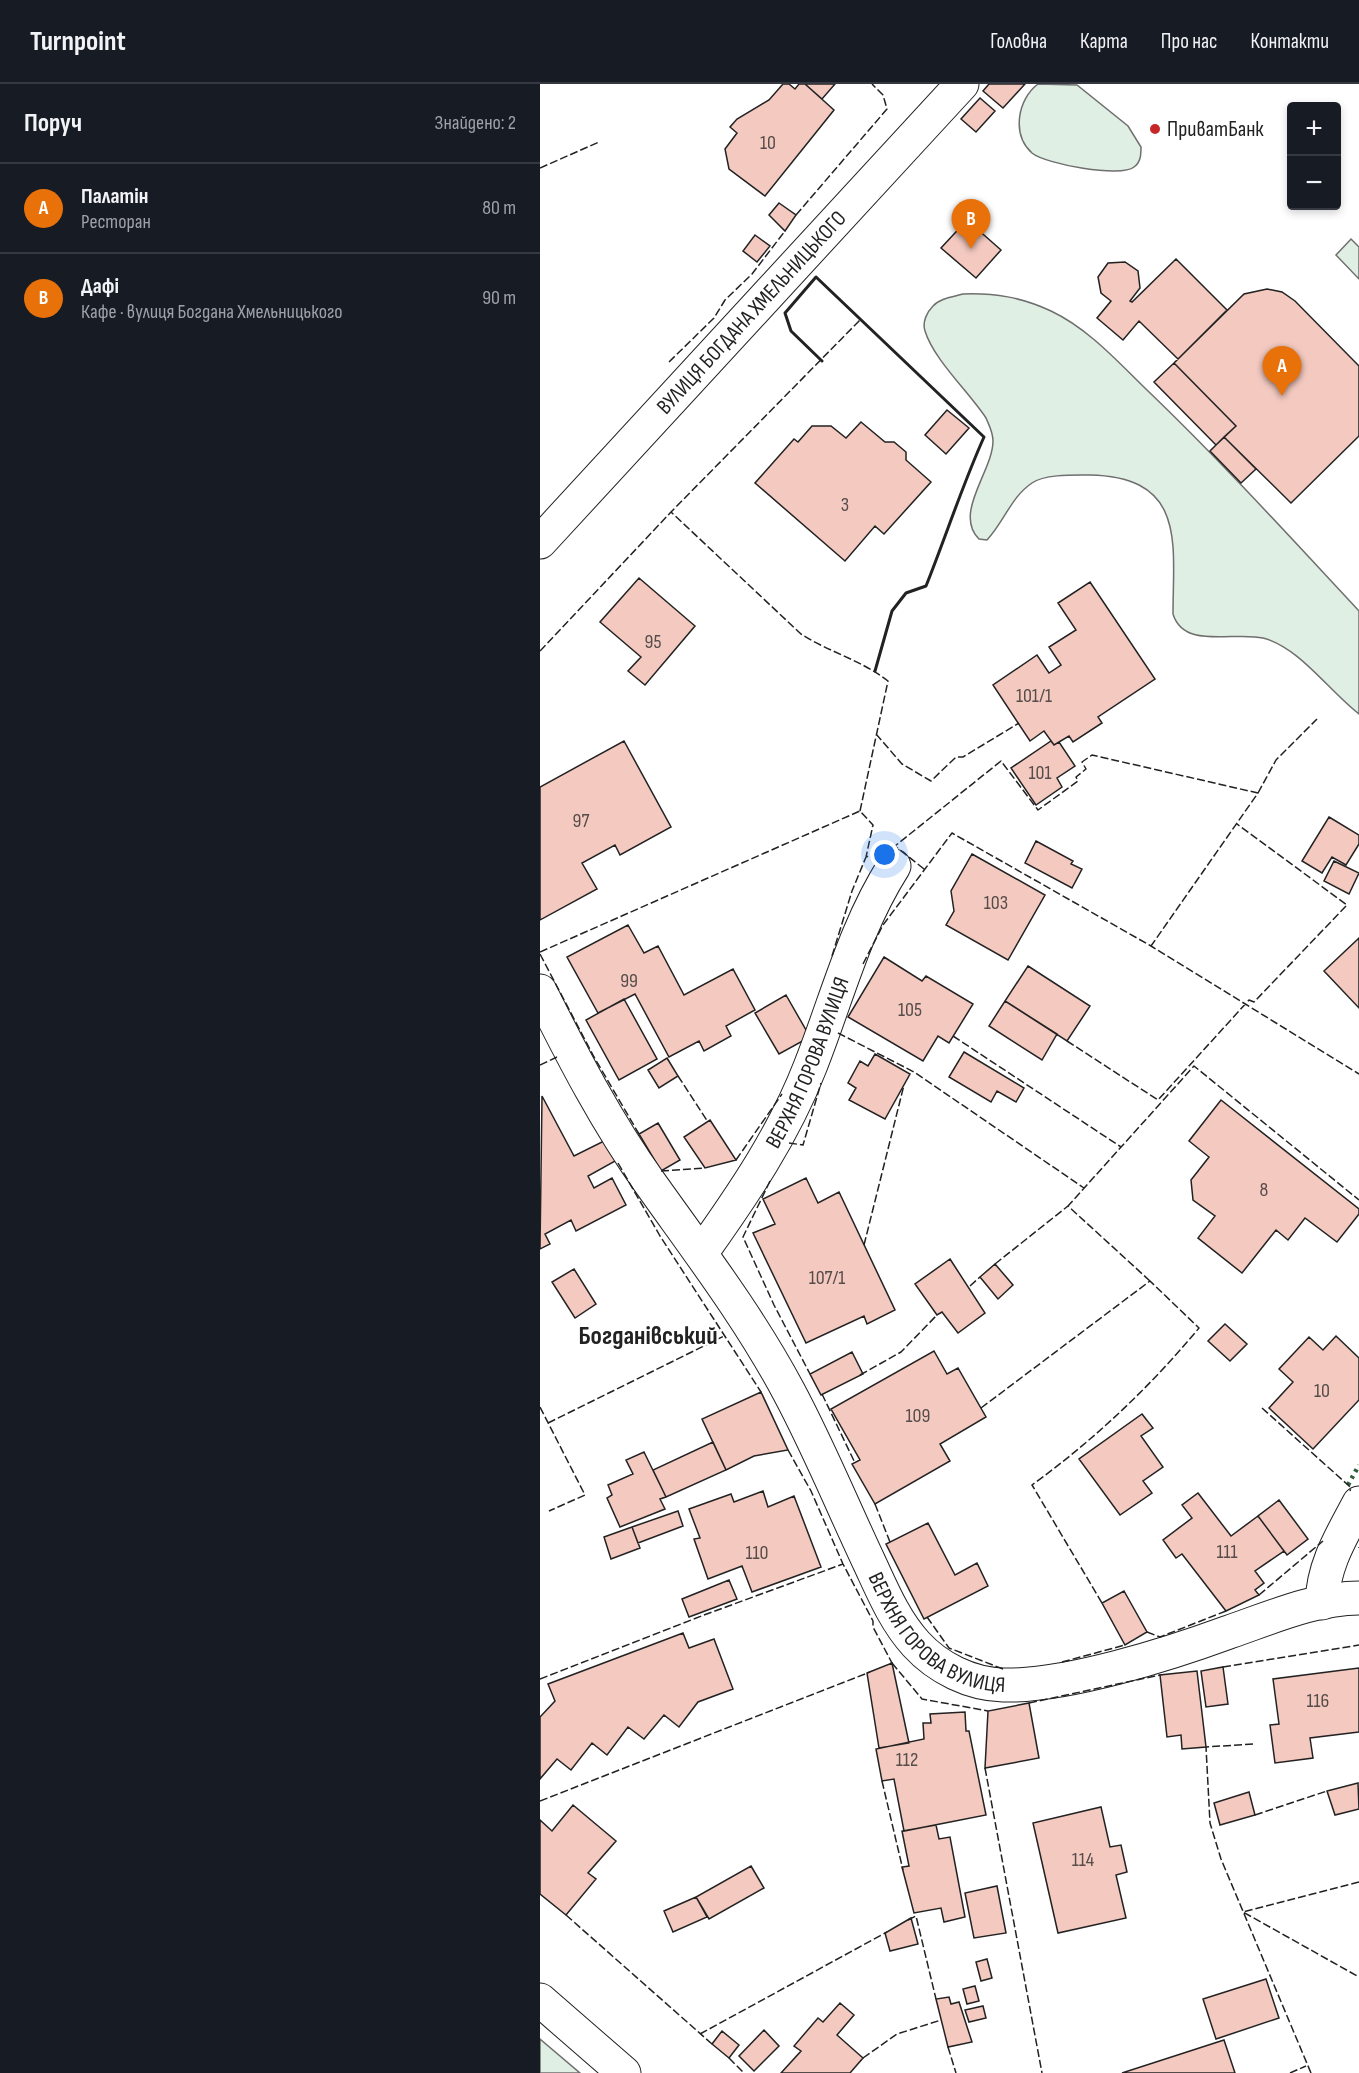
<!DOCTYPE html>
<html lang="uk">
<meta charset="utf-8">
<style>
body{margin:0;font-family:"Sofia Sans Condensed",sans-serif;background:#20242c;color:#f1f3f6}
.controls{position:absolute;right:18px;top:18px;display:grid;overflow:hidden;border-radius:6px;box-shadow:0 3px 9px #0003}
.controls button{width:54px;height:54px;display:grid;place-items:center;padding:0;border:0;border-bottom:2px solid #363941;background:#171b24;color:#f1f3f6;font:30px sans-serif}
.you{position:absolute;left:345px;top:771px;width:21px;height:21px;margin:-15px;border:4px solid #fff;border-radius:50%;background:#1a73e8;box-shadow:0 0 0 9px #1a73e833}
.badge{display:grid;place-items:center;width:39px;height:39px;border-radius:50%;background:#2563eb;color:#fff;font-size:20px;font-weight:700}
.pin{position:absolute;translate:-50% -50px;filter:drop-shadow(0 2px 3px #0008)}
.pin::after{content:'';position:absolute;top:32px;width:21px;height:18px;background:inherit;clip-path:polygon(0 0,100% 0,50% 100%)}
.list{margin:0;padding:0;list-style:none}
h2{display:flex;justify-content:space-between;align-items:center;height:78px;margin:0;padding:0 24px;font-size:26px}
h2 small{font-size:20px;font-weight:400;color:#9ea1a6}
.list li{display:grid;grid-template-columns:39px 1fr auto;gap:18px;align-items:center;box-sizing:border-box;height:90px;padding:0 24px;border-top:2px solid #363941}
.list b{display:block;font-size:22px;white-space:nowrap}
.list p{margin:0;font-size:20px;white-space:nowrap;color:#9ea1a6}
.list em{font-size:20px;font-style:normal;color:#9ea1a6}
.map{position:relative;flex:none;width:819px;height:1989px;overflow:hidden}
header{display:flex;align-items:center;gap:36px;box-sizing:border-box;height:84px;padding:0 30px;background:#171b24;border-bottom:2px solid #363941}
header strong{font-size:28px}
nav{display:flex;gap:33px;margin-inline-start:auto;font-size:21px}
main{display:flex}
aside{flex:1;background:#171b24}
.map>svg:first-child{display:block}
.green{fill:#e0efe3;stroke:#6f6f6f;stroke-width:1.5}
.building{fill:#f3c9c0;stroke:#222;stroke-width:1.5}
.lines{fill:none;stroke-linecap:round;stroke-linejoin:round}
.minor-casing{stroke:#222;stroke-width:35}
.major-casing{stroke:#222;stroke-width:35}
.minor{stroke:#fff;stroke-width:33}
.major{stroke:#fff;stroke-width:33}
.hedge{stroke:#2f5e38;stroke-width:4.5;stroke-dasharray:3 4.5;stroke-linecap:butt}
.fence{stroke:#222;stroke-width:1.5;stroke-dasharray:8 3;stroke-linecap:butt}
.wall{stroke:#222;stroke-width:3}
.poi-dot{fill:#c62828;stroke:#fff;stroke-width:2}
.labels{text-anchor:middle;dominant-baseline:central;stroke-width:4.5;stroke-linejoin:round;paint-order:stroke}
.number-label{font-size:20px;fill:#564c4a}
.poi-label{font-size:22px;fill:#222;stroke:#fff;text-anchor:start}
.street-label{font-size:22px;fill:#222;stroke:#fff}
.quarter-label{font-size:26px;font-weight:bold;fill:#222;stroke:#fff}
</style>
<header>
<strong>Turnpoint</strong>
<nav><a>Головна</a><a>Карта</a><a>Про нас</a><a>Контакти</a></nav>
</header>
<main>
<aside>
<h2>Поруч<small>Знайдено: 2</small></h2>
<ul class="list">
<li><span class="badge" style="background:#e8710a">A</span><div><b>Палатін</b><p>Ресторан</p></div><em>80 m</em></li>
<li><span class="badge" style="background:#e8710a">B</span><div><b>Дафі</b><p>Кафе · вулиця Богдана Хмельницького</p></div><em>90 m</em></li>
</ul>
</aside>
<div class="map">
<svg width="819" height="1989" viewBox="0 0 819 1989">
<rect width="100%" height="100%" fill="#fff"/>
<!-- green -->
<path class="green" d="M 498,0 L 537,1 L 588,42 L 601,63 C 601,70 601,78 594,83 C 581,94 505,80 492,69 C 471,50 478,15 498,0 Z
M 811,155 L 819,163 L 819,195 L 796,171 Z
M 423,210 C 455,209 481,213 511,227 C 549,245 578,278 608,307 C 681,377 750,453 819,527 L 819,630 C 789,607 759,563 723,554 C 694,547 644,566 633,530 C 633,460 647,393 550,391 C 534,391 505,390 492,399 C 471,413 464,438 447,456 L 439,455 C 413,429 453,387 453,357 C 453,348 449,341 446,334 C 429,308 394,276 385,247 C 382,238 387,228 393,222 C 400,214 413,213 423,210 Z
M 0,1955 L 40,1989 L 0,1989 Z"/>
<!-- building -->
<path class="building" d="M 243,0 L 249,0 L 255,5 L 259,0 L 265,0 L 294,26 L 225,112 L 189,85 L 185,65 L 197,49 L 190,43 L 197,35 L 229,16 Z
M 265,0 L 295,0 L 282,15 Z
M 449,0 L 485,0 L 463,24 L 443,7 Z
M 440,14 L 455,27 L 436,48 L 421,35 Z
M 239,119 L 256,131 L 245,147 L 229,131 Z
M 427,136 L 461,166 L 436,194 L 401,164 Z
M 215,151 L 230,162 L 217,178 L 203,167 Z
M 636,175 L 687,226 L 638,275 L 599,237 L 583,256 L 557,234 L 571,217 L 561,209 L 558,193 L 568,179 L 585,178 L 598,187 L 600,204 L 590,217 L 592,218 Z
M 727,205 L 742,208 L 755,217 L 819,282 L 819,352 L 751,419 L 684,353 L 696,342 L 634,279 L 704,210 Z
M 634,279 L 696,342 L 676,361 L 614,298 Z
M 407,326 L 429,344 L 406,370 L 385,351 Z
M 321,338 L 345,358 L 354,358 L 366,368 L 366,376 L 391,398 L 344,450 L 335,442 L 305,477 L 215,399 L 254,355 L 258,358 L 272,342 L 291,342 L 306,354 Z
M 684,353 L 716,385 L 701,399 L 670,367 Z
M 99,494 L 155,542 L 105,601 L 88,587 L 101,573 L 60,538 Z
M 550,498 L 615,595 L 558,633 L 562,639 L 533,658 L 529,652 L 514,661 L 504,647 L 490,657 L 453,601 L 497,571 L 509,589 L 521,581 L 509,563 L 536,546 L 518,519 Z
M 84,657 L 131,743 L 80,771 L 75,761 L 42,779 L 57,805 L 0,836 L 0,703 Z
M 511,657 L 514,661 L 519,658 L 535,682 L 517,694 L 522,703 L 496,721 L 471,684 Z
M 789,733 L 819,751 L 819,760 L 806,781 L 792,773 L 782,789 L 762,777 Z
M 496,757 L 533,777 L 531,780 L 542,785 L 532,804 L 485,779 Z
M 432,770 L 505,811 L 468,876 L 406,841 L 414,827 L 411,807 Z
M 794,777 L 819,789 L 809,810 L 784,797 Z
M 88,841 L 104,869 L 118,862 L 144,911 L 193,885 L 215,926 L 186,942 L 191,952 L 164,967 L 159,957 L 129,973 L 95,910 L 58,929 L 27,873 Z
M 819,854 L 819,924 L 784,887 Z
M 344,873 L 382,897 L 386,892 L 433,920 L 409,959 L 398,952 L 383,977 L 308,933 Z
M 488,882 L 550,922 L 527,957 L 465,917 Z
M 246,911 L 270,953 L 239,970 L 215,929 Z
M 84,915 L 117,975 L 79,996 L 46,936 Z
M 465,917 L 517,950 L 502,976 L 449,942 Z
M 424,968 L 484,1004 L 476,1018 L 457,1007 L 451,1018 L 409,993 Z
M 335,970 L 370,990 L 345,1035 L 309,1016 L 316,1004 L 308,999 L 320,977 L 328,982 Z
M 127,974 L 138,992 L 119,1004 L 108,986 Z
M 2,1012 L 34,1072 L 66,1056 L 77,1076 L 48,1092 L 54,1104 L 72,1094 L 86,1121 L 36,1147 L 31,1136 L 5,1150 L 10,1160 L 0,1165 Z
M 681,1016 L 819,1125 L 819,1130 L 797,1158 L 765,1134 L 748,1156 L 736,1146 L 702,1189 L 658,1154 L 675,1132 L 653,1116 L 651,1096 L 669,1073 L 649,1057 Z
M 170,1036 L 196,1076 L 165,1084 L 144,1053 Z
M 118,1039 L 140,1076 L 121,1087 L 99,1050 Z
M 266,1094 L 278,1119 L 299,1108 L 355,1226 L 327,1240 L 324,1232 L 266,1259 L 213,1149 L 235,1140 L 223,1115 Z
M 410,1175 L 445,1229 L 418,1249 L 402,1228 L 397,1231 L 375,1200 Z
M 455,1180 L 473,1201 L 458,1215 L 440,1193 Z
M 34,1185 L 56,1220 L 35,1234 L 12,1198 Z
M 685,1240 L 707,1260 L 690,1277 L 668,1257 Z
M 796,1252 L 819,1274 L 819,1316 L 773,1365 L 729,1324 L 753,1298 L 739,1285 L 769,1253 L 783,1266 Z
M 394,1267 L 407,1290 L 418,1284 L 446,1333 L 400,1360 L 410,1377 L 335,1420 L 312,1380 L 320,1376 L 291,1325 Z
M 312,1268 L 323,1290 L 281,1311 L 270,1290 Z
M 221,1308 L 248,1366 L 214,1372 L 186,1386 L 162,1335 Z
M 602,1330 L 613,1344 L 601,1352 L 623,1383 L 603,1397 L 612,1409 L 580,1431 L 539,1375 Z
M 173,1358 L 186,1386 L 126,1413 L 113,1386 Z
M 104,1368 L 126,1413 L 120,1415 L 125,1425 L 80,1443 L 67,1414 L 72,1411 L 68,1401 L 93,1390 L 86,1376 Z
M 223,1407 L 228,1423 L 254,1412 L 281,1483 L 212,1508 L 202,1482 L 168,1495 L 154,1455 L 160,1454 L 149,1425 L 191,1410 L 194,1418 Z
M 658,1409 L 691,1452 L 718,1432 L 744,1467 L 715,1487 L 724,1499 L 715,1506 L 719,1511 L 686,1527 L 642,1470 L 636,1474 L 623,1456 L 652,1434 L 642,1421 Z
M 739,1416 L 768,1455 L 747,1471 L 718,1432 Z
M 138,1427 L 143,1442 L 98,1459 L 92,1443 Z
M 388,1439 L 415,1491 L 437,1479 L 448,1502 L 384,1535 L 346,1460 Z
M 92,1443 L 100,1464 L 71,1475 L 64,1453 Z
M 189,1496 L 197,1515 L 149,1533 L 142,1515 Z
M 584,1507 L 607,1548 L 585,1561 L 562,1519 Z
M 143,1549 L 149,1564 L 174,1555 L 193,1605 L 158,1618 L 139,1643 L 124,1631 L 104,1655 L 88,1643 L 67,1671 L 52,1659 L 31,1686 L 17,1675 L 0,1695 L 0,1633 L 15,1617 L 8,1600 Z
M 352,1579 L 369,1659 L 339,1664 L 327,1589 Z
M 683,1583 L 688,1620 L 666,1623 L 661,1587 Z
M 819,1584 L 819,1648 L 770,1654 L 773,1674 L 735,1679 L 730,1641 L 739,1640 L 733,1595 Z
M 657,1587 L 666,1663 L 642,1665 L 641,1651 L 627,1653 L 620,1591 Z
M 489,1619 L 499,1674 L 445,1684 L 448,1627 Z
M 425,1628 L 426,1647 L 429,1647 L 446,1731 L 364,1747 L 354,1695 L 342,1697 L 336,1665 L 384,1655 L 383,1639 L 391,1639 L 390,1630 Z
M 818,1699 L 819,1725 L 795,1731 L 787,1707 Z
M 709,1708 L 715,1731 L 680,1741 L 674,1719 Z
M 33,1721 L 76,1757 L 48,1789 L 56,1795 L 26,1831 L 0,1810 L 0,1736 L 12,1747 Z
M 561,1723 L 570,1763 L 581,1761 L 587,1788 L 576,1791 L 586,1834 L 518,1849 L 493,1739 Z
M 396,1741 L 399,1755 L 410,1753 L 425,1833 L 404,1838 L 401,1824 L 374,1829 L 362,1783 L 369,1782 L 362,1747 Z
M 211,1782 L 224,1804 L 169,1835 L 156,1813 Z
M 457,1802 L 466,1849 L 434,1854 L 425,1809 Z
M 156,1813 L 167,1833 L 133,1848 L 124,1827 Z
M 371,1834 L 378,1860 L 350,1867 L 345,1849 Z
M 447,1875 L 452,1894 L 441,1897 L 436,1878 Z
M 726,1895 L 739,1934 L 676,1955 L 663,1915 Z
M 435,1902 L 439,1917 L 427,1920 L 423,1905 Z
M 409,1913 L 411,1920 L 419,1918 L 432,1958 L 408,1963 L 396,1915 Z
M 300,1919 L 314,1931 L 297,1951 L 323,1974 L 310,1989 L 241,1989 L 261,1967 L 254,1962 L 278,1934 L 283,1938 Z
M 443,1922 L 446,1934 L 429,1938 L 425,1926 Z
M 224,1946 L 239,1962 L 214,1987 L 199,1972 Z
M 182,1947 L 199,1961 L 189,1974 L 172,1960 Z
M 684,1956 L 695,1989 L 582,1989 Z"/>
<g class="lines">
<!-- minor casing -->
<g class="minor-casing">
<g id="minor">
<path id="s1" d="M 0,458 L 422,0"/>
<path id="s2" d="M 0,907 C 33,973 67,1039 110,1099 C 159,1168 209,1233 249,1308 C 279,1364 303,1423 330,1480 C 343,1508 355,1537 376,1560 C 398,1584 430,1600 463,1601 C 525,1603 629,1570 689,1548 C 730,1534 775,1514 819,1514"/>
<path id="s3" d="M 162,1168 C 204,1109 244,1050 270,983 C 297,915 314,845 354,782"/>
<path d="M 782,1519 C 783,1481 802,1451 819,1419"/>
</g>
</g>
<!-- major casing -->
<g class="major-casing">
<path id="major" d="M 0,1916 L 84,1989"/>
</g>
<!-- minor -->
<use href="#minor" class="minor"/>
<!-- major -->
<use href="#major" class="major"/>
<!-- hedge -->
<path class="hedge" d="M 808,1401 L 819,1381"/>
<!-- fence -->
<path class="fence" d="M 0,84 L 59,58
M 256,131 L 347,25 L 343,11 L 332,0
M 129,278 L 174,234 L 185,216 L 212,190 L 245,147
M 0,567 L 131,428
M 336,650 L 362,680 L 391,697 L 416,673 L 423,673 L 479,639
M 718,709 L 736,676 L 777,635
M 320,727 L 348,597 C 323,577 289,568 261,550 L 131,428 L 321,235
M 384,785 L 355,762 L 461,677 L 498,726 L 538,697 L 536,693 L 546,685 L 542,678 L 552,671 L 718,709 L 611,862
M 0,868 L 320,727 L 333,741 L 326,773
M 0,870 L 54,973 L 99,1050
M 292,872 L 312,807 L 326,773 L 355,762
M 323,880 L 343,841 L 412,749 L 611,862 L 819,990
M 298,949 L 374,988 L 544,1104
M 413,952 L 581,1063
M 527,957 L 618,1016 L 709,916 L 714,918 L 807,821 L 697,740
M 0,981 L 17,973
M 138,992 L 168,1038
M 249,1059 L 263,1061 L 281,999
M 196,1076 L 242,1010
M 78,1079 L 120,1152 L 221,1308
M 121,1087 L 165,1084
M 230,1097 L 203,1153 L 234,1221 L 270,1290
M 324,1161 L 364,1001
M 455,1180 L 528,1122
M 610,1197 L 528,1122 L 654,982 L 819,1116
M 430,1202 L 440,1193
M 320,1291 L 361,1268 L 397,1231
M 282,1310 L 315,1379
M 0,1323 L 45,1411 L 9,1427
M 441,1324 L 610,1197 L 659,1244 C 609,1304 555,1355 492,1401 L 562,1519
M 722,1324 L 808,1401 L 811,1404 L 810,1407
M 8,1339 L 184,1252
M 248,1366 L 271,1407 L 303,1480
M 335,1420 L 350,1458
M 819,1463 L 819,1464
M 719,1511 L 783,1457
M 387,1533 L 409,1564 L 463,1585
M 607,1548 L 620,1553 L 686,1527
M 522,1578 L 585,1561
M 352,1579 L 382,1615 L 448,1627
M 683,1583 L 819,1561
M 0,1595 L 164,1531 L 303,1480 L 333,1537 L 333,1543 L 352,1579 L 349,1580
M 489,1619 L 620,1591
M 713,1660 L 666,1663 L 670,1739 L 681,1775 L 771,1989
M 445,1684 L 502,1989
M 342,1697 L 363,1786
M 0,1717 L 330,1588
M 715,1731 L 787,1707
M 819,1798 L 703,1828 L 819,1893
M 26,1831 L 172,1960
M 368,1836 L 376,1832 L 396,1915
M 160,1950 L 347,1848
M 408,1963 L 416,1989
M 189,1974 L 204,1989
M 323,1974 L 357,1950 L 401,1936
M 750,1989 L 766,1982"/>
<!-- wall -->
<path class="wall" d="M 282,277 L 251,247 L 245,229 L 276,193 L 444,353 C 422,402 406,452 386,502 L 366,509 L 352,527 L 335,587"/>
</g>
<!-- markers -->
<circle class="poi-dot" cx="615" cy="45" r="6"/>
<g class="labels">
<!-- number labels -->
<g class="number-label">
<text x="228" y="59">10</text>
<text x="305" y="421">3</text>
<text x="113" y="558">95</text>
<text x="494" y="612">101/1</text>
<text x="500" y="689">101</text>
<text x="41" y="737">97</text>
<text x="456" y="819">103</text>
<text x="89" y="897">99</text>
<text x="370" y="926">105</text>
<text x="724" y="1106">8</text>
<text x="287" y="1194">107/1</text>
<text x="782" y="1307">10</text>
<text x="378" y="1332">109</text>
<text x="687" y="1468">111</text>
<text x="217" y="1469">110</text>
<text x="778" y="1617">116</text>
<text x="367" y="1676">112</text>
<text x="543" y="1776">114</text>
</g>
<!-- poi labels -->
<g class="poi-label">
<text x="627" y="45">ПриватБанк</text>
</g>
<!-- street labels -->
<g class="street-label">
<text stroke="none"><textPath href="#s1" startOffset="312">ВУЛИЦЯ БОГДАНА ХМЕЛЬНИЦЬКОГО</textPath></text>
<text stroke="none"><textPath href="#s3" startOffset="218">ВЕРХНЯ ГОРОВА ВУЛИЦЯ</textPath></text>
<text stroke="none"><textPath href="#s2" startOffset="765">ВЕРХНЯ ГОРОВА ВУЛИЦЯ</textPath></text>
</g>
<!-- quarter labels -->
<g class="quarter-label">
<text x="108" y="1252">Богданівський</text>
</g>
</g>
</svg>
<div class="controls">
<button>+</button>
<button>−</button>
</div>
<div class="you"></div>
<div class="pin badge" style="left:742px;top:312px;background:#e8710a">A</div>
<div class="pin badge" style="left:431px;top:165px;background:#e8710a">B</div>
</div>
</main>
